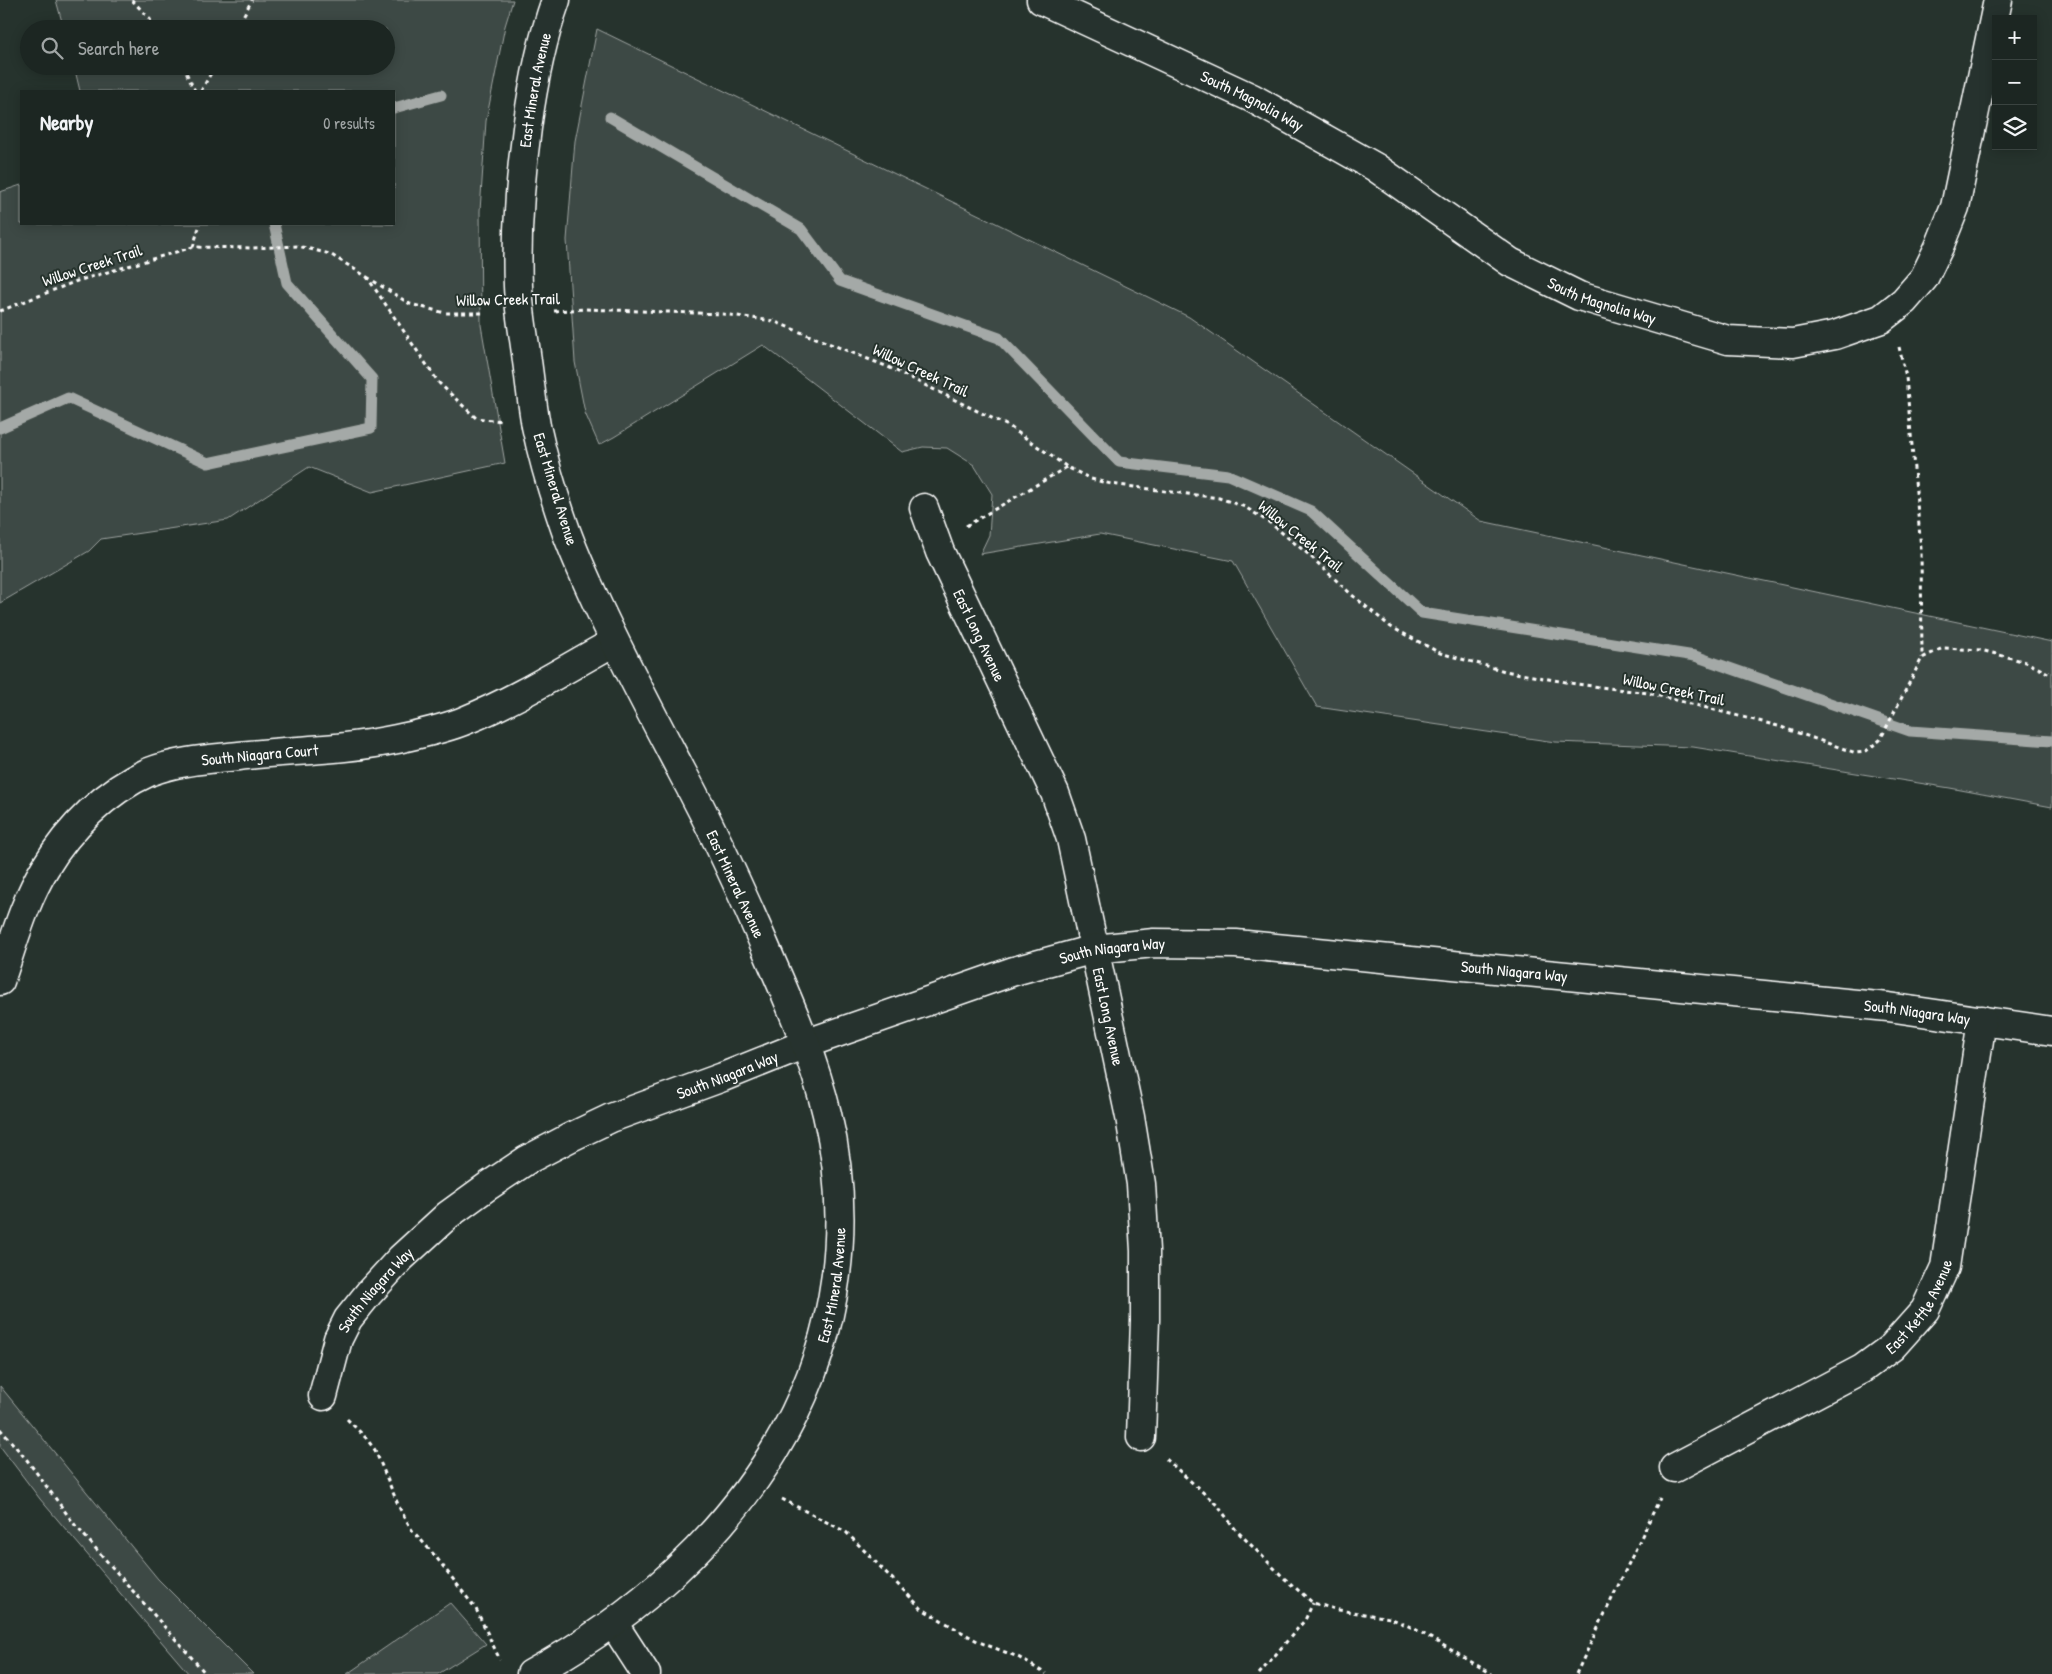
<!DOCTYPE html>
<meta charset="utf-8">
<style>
body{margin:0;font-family:"Patrick Hand",sans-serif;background:#252e2a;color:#f1f3f6}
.controls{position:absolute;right:15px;top:15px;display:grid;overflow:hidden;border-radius:0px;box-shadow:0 2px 12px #0003}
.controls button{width:45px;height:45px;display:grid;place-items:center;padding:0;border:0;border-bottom:1px solid #3a4340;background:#1c2622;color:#f1f3f6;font:25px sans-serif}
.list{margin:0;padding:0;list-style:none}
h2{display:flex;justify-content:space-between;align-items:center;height:65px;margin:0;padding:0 20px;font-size:21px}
h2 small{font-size:16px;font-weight:400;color:#a0a5a5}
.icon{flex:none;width:28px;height:28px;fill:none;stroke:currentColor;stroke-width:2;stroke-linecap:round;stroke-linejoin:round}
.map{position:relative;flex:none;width:2052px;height:1674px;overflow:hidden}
.search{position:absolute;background:#1c2622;box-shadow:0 2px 12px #0003;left:20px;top:20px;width:375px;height:55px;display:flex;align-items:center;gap:12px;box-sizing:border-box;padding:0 18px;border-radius:28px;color:#a0a5a5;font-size:19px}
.panel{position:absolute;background:#1c2622;box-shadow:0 2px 12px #0003;left:20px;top:90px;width:375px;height:135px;border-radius:0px}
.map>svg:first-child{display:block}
.green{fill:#3e4944;stroke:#9ea4a2}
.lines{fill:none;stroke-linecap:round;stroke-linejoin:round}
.stream{stroke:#a4a9a7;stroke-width:11}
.minor-casing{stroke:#fff;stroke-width:31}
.path{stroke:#fff;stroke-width:3;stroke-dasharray:4 4;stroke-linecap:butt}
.minor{stroke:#26332d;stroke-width:28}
.labels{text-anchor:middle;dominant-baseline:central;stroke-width:4;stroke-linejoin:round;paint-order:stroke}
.street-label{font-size:16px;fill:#fff;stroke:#26332d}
</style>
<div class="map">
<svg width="2052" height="1674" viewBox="0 0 2052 1674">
<rect width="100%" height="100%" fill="#26332d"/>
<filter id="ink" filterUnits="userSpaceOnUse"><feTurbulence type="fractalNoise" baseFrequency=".02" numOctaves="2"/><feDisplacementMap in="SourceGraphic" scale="10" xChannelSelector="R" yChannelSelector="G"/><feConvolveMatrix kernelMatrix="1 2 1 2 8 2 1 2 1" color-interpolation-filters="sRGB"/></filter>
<g filter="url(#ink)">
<!-- green -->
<path class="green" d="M 56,0 L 513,0 L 505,26 L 486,121 L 480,211 L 481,325 L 505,463 L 372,492 L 309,467 L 228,520 L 101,539 L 89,551 L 0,603 L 0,192 L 21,185 L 21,224 L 394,224 L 394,91 L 80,91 L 74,66 L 386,66 L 386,29 L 64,29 Z
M 597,29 L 1189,317 L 1481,521 L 2052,642 L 2052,807 L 1950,788 L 1693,747 L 1555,742 L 1317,707 L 1233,561 L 1100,534 L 980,554 L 989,535 L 992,494 L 974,465 L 947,448 L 923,447 L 902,452 L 763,345 L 614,437 L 599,445 L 585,413 L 575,362 L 567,240 L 575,141 Z
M 0,1386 L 158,1579 L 253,1674 L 189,1674 L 40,1499 L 0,1446 Z
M 450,1603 L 486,1644 L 438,1674 L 347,1674 Z"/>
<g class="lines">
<!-- stream -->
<path class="stream" d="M 394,108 L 441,95
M 610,117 L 801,229 L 840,281 L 999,338 L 1119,462 L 1228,475 L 1311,511 L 1422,613 L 1695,656 L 1910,731 L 2052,741
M 0,428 L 68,398 L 208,463 L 371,428 L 372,379 L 287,283 L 274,224"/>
<!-- minor casing -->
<g class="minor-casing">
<g id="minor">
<path id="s1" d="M 1041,0 L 1252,98 L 1375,167 L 1510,262 L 1579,296 L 1728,340 L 1793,343 L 1835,335 L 1881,319 L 1904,301 L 1924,278 L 1939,247 L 1955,207 L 1998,0"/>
<path id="s2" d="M 924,508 L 940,552 L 1055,793 L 1071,839 L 1130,1117 L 1141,1184 L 1145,1251 L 1145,1320 L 1141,1437"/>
<path id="s3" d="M 0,981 C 13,944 24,902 45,868 C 69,828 106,791 149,772 C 176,761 210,759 239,756 C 292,750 345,750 397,739 C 420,734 445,729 466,720 C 518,699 565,669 614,642"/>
<path id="s4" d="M 323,1396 L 338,1339 L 348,1319 L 369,1293 L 401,1258 L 448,1215 L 488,1186 L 527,1160 L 571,1137 L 611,1118 L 723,1077 L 805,1044 L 1014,971 L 1094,949 L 1154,943 L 1236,944 L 1888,1007 L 2052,1031"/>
<path id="s5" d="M 1674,1468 L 1862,1369 L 1892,1347 L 1925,1310 L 1945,1267 L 1982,1020"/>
<path d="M 613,1623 L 646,1674"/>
<path id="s6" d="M 531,1674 C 635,1617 727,1537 785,1432 C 838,1335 853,1222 827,1114 C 815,1063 794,1013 773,965 C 745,899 715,833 681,770 C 649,709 617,649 589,586 C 580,566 571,546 564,525 C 553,493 543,459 536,426 C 532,404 530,382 527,361 C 524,336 519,311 518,286 C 516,233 520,180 527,128 C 533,84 541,42 556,0"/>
</g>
</g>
<!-- path -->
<path class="path" d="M 132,0 L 159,29
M 236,29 L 252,0
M 183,66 L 195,91
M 201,91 L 215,66
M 193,247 L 200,224
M 367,277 L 410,304 L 445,313 L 485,313
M 0,311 L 77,281 L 193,247 L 253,248 L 298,246 L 330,254 L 367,277 L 439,383 L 476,418 L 501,421
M 554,311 L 584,309 L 723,314 L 773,321 L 888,367 L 1010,427 L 1067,467 L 1091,479 L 1111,484 L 1219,498 L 1245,507 L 1270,523 L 1308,554 L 1352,595 L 1391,627 L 1440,653 L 1505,671 L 1576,684 L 1648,693 L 1778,726 L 1856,753 L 1865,752 L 1880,740 L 1922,658 L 1943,648 L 1981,650 L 2026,662 L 2052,675
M 1899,347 L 1906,377 L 1921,549 L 1922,658
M 966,526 L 1067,467
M 347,1419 L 366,1438 L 375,1450 L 400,1509 L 412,1530 L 436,1557 L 476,1609 L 500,1660
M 0,1429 L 27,1460 L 75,1525 L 206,1674
M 1166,1459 L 1217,1505 L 1236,1530 L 1284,1578 L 1313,1603 L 1339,1610 L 1390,1618 L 1415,1629 L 1492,1674
M 782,1499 L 846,1532 L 922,1609 L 979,1642 L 1018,1657 L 1046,1674
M 1259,1674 L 1305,1620 L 1313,1603
M 1576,1674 L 1660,1498"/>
<!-- minor -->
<use href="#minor" class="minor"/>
</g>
</g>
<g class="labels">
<!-- street labels -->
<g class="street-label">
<text stroke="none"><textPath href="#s6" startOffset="1771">East Mineral Avenue</textPath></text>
<text stroke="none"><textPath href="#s1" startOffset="234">South Magnolia Way</textPath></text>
<text transform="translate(92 265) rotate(-18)">Willow Creek Trail</text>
<text transform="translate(508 299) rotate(-1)">Willow Creek Trail</text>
<text stroke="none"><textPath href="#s1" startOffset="639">South Magnolia Way</textPath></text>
<text transform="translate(921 370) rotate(25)">Willow Creek Trail</text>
<text transform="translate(556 489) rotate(73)">East Mineral Avenue</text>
<text transform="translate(1301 536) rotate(39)">Willow Creek Trail</text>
<text stroke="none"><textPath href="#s2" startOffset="139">East Long Avenue</textPath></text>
<text transform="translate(1674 689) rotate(12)">Willow Creek Trail</text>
<text stroke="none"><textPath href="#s3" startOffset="378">South Niagara Court</textPath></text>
<text transform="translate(736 884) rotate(65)">East Mineral Avenue</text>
<text stroke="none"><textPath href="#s4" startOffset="946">South Niagara Way</textPath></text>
<text stroke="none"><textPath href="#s4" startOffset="1350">South Niagara Way</textPath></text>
<text stroke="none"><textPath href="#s4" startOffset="1755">South Niagara Way</textPath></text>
<text stroke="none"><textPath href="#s2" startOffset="544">East Long Avenue</textPath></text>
<text stroke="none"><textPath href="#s4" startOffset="540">South Niagara Way</textPath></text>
<text stroke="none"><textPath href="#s6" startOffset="511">East Mineral Avenue</textPath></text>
<text stroke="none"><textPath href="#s4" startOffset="121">South Niagara Way</textPath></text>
<text stroke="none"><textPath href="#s5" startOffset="299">East Kettle Avenue</textPath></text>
</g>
</g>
</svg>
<div class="controls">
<button>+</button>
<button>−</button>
<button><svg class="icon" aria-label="layers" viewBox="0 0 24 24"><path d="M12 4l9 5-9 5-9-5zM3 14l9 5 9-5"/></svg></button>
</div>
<div class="search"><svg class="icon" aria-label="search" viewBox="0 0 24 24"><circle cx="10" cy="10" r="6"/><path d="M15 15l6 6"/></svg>Search here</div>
<section class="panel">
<h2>Nearby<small>0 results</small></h2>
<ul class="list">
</ul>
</section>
</div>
